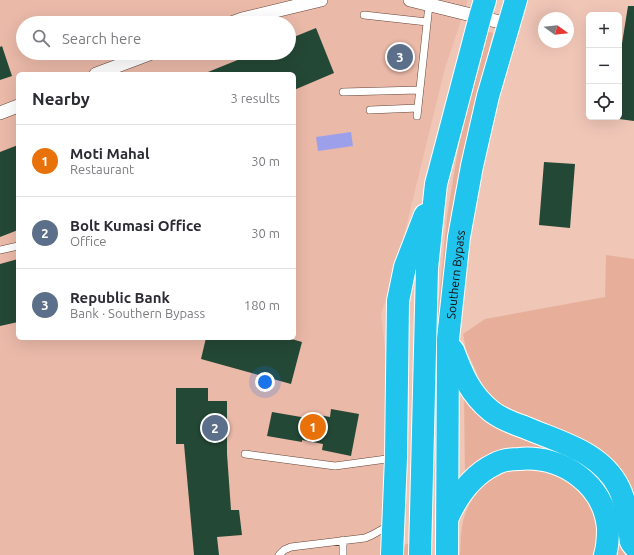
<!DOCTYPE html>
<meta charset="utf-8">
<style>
body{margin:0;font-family:Ubuntu,sans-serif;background:#f2f2f3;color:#2b2b33}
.controls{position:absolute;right:12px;top:12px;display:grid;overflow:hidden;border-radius:6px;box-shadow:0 4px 16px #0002}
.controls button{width:36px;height:36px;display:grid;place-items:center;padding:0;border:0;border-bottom:1px solid #e1e1e2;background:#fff;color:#2b2b33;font:20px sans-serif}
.compass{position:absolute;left:538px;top:12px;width:36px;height:36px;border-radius:50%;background:#fff;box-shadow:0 4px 16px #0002;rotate:105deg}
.you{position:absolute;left:265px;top:382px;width:14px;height:14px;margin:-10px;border:3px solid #fff;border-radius:50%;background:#1a73e8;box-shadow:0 0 0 6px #1a73e833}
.badge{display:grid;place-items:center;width:26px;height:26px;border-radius:50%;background:#d93025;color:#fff;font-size:13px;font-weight:700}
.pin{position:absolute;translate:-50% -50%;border:2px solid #fff;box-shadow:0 1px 4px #0006}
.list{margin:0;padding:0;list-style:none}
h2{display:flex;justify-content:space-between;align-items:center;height:52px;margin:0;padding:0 16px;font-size:17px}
h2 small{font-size:13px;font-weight:400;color:#7c7c81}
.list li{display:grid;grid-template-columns:26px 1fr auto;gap:12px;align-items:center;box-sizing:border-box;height:72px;padding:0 16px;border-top:1px solid #e1e1e2}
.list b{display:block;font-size:15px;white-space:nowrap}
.list p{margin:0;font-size:13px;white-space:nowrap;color:#7c7c81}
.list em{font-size:13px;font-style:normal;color:#7c7c81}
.icon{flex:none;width:22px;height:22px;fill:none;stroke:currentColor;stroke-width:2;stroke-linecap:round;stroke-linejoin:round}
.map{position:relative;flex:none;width:634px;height:555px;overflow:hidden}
.search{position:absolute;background:#fff;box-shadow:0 4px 16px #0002;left:16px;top:16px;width:280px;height:44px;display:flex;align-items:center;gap:10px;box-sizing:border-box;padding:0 14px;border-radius:22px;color:#7c7c81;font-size:15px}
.panel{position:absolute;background:#fff;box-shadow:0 4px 16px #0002;left:16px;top:72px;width:280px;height:268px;border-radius:6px}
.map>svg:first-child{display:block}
.built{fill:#eab9a8;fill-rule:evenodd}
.green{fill:#e7af9a}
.water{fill:#9ca0eb}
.building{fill:#244836}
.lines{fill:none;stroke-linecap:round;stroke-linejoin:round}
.lane-casing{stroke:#654336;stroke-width:8}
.street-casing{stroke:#654336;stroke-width:14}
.highway-casing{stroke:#fff;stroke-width:24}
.lane{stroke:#fff;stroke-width:7}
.street{stroke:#fff;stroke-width:13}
.highway{stroke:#20c4ed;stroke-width:22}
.labels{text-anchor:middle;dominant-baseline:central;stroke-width:4;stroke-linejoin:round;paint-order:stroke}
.street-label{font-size:12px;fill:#150804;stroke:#fed3c4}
</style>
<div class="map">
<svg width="634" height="555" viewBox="0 0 634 555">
<rect width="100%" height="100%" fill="#f0c6b7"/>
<!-- built -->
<path class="built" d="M 0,0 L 468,0 L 445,68 L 396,268 L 381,314 L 400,478 L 385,555 L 0,555 ZM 23,23 L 289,23 L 289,53 L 23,53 ZM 18,74 L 294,74 L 294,338 L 18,338 Z"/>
<!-- green -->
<path class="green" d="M 487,31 L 493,33 L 473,111 L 460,182 L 448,256 L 436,361 L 436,330 L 447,216 L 459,144 L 473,80 Z
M 606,255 L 634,259 L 634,500 L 625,476 L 608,456 L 587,442 L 562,433 L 499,406 L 484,389 L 466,349 L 463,334 L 485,319 L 605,297 Z
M 464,391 L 506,430 L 536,444 L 580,460 L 594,471 L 608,490 L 616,507 L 622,536 L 625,555 L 614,555 L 616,546 L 560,458 L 465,479 Z
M 539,469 L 572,482 L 588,500 L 598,522 L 597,555 L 460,555 C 461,546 460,536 462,527 C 466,500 487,476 515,470 C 522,468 531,469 539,469 Z
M 409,543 L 409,555 L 402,555 L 404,545 Z"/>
<!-- water -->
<path class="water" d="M 351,132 L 353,146 L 318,151 L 316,137 Z"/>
<!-- building -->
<path class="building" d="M 628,6 L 634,6 L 634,121 L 619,119 L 619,62 Z
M 316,28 L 334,73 L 294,90 L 294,74 L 203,74 L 255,53 L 289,53 L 289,39 Z
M 2,46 L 12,76 L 0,80 L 0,47 Z
M 18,145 L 18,230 L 0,237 L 0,152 Z
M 544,162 L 575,164 L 570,228 L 539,225 Z
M 18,259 L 18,322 L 0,326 L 0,264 Z
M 206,338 L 288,338 L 302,342 L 291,384 L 201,359 Z
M 176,388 L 208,388 L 208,401 L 227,401 L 227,454 L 231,510 L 239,510 L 242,535 L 217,537 L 219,555 L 194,555 L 184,444 L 176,444 Z
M 331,409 L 359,414 L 351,456 L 322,450 L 323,444 L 302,440 L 302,442 L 267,436 L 272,412 L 307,418 L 308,413 L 330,417 Z"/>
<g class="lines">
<!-- lane casing -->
<g class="lane-casing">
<path id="lane" d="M 364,15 L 427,22
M 343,92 L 419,90
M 370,110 L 418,108
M 417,116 L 429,5
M 0,250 L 18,246
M 245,454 L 335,466 L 394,458
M 279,555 L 284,550 L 291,547 L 365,538 L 372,535 L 390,525
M 343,555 L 343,540"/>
</g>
<!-- street casing -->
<g class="street-casing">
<path id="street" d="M 410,0 L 508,24
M 231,23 L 242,19 L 321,0
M 96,74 L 152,53
M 0,113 L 18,106"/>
</g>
<!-- highway casing -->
<g class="highway-casing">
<g id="highway">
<path d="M 453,350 C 462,374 470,394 491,411 C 501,419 512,423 524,427 C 558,442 601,451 619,488 C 627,504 628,524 631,542 L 634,546"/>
<path d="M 448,517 C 458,495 472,475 495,464 C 502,460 512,459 519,459 C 562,455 604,484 608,528 C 608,537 608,546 605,555"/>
<path d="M 392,555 L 396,458 L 398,301 L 405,267 L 425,215"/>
<path d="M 420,555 L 427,268 L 436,184 L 480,17 L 485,0"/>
<path id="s1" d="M 447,555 L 448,339 L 459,237 L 472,166 L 488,96 L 516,0"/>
</g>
</g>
<!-- lane -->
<use href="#lane" class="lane"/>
<!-- street -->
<use href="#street" class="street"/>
<!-- highway -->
<use href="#highway" class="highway"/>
</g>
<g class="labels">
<!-- street labels -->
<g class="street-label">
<text stroke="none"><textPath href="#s1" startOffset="281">Southern Bypass</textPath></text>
</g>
</g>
</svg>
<div class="controls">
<button>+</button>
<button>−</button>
<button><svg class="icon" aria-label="locate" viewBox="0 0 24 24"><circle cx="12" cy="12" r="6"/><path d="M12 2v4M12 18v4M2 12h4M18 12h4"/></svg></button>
</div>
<svg class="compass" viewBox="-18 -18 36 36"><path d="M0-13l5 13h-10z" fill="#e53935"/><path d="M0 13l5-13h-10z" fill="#7c7c81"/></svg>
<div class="you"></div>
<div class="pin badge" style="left:313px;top:427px;background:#e8710a">1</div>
<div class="pin badge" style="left:215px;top:428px;background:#5c6f8a">2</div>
<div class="pin badge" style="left:400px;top:57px;background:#5c6f8a">3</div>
<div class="search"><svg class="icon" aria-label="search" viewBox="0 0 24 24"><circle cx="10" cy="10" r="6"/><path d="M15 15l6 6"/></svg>Search here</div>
<section class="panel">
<h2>Nearby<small>3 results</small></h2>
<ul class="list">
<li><span class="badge" style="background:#e8710a">1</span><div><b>Moti Mahal</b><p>Restaurant</p></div><em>30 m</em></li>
<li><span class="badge" style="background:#5c6f8a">2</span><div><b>Bolt Kumasi Office</b><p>Office</p></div><em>30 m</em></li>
<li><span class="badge" style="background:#5c6f8a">3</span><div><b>Republic Bank</b><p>Bank · Southern Bypass</p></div><em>180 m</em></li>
</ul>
</section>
</div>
